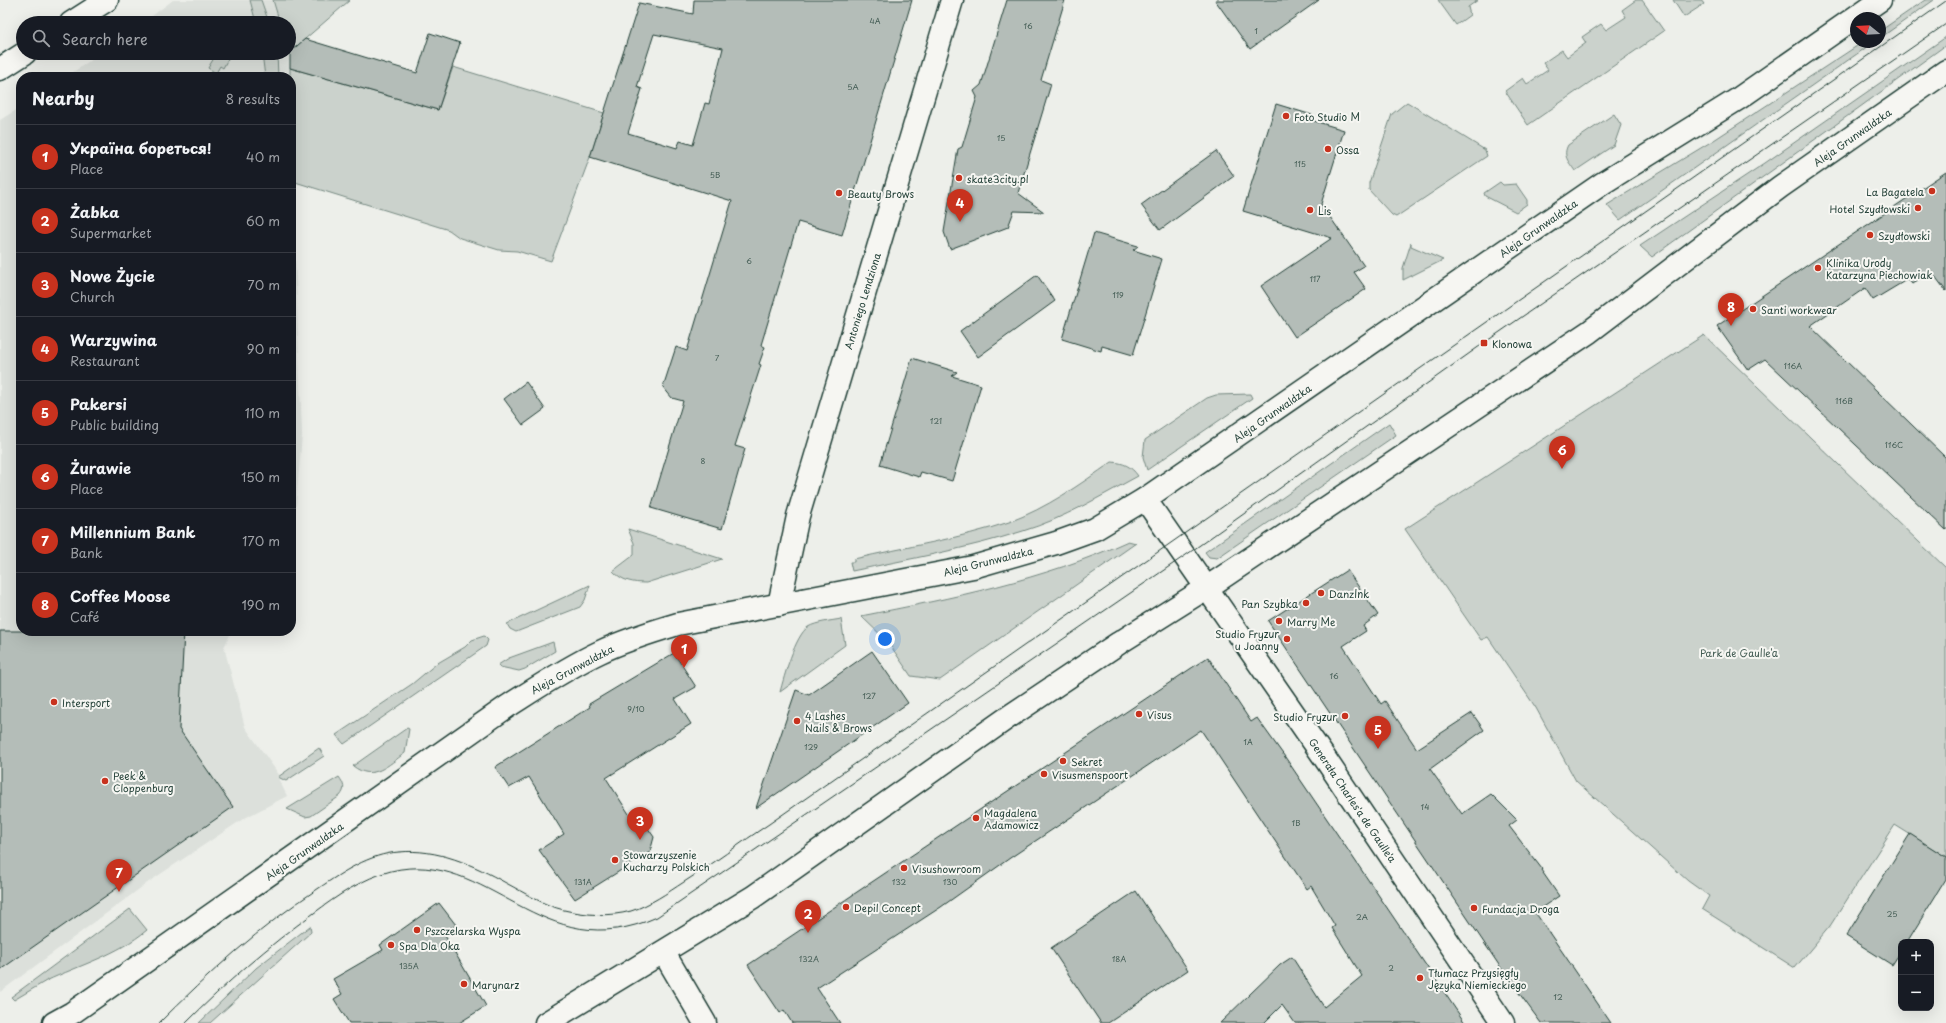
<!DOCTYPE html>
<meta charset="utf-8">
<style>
body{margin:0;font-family:"Playpen Sans",sans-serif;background:#20242c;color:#f1f3f6}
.controls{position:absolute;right:12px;bottom:12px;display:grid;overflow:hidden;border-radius:8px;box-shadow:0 4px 16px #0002}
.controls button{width:36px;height:36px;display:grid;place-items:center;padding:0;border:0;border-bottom:1px solid #363941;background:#171b24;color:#f1f3f6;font:20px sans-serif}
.compass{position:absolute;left:1850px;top:12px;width:36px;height:36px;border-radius:50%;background:#171b24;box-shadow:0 4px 16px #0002;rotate:288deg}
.you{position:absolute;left:885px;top:639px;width:14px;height:14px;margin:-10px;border:3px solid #fff;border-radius:50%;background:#1a73e8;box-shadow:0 0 0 6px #1a73e833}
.badge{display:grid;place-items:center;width:26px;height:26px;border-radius:50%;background:#c8321e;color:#fff;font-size:13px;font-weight:700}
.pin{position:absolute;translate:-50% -33px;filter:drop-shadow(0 1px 2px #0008)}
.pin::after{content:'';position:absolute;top:21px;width:14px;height:12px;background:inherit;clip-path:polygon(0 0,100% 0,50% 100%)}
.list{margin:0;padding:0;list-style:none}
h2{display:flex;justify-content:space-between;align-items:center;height:52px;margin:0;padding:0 16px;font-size:17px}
h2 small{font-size:13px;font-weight:400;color:#9ea1a6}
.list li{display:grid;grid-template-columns:26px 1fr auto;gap:12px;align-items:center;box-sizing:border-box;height:64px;padding:0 16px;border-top:1px solid #363941}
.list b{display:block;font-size:15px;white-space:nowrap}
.list p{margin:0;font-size:13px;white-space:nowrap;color:#9ea1a6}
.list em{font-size:13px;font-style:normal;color:#9ea1a6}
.icon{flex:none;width:22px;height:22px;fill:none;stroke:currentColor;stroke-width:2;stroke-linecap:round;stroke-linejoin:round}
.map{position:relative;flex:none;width:1946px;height:1023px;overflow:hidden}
.search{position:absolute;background:#171b24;box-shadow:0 4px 16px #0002;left:16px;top:16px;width:280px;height:44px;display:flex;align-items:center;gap:10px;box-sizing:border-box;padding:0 14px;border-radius:22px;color:#9ea1a6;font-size:15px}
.panel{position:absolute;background:#171b24;box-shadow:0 4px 16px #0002;left:16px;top:72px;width:280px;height:564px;border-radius:16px}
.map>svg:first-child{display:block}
.built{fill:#dce0db}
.green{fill:#cbd2cc;stroke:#758880}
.building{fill:#b4bdb8;stroke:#1f3d34;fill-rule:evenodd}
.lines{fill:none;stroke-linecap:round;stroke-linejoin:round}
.minor-casing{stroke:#1f3d34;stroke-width:25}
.major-casing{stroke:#1f3d34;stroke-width:25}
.minor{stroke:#f6f6f2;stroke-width:22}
.major{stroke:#f6f6f2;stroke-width:22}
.tram{stroke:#1f3d34;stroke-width:1}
.poi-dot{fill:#c8321e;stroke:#f6f6f2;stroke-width:1.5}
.labels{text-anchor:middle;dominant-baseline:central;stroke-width:4;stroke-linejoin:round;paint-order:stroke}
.number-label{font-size:8px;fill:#445d55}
.poi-label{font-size:10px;fill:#1f3d34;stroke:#f6f6f2;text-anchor:start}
.street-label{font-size:10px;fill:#1f3d34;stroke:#f6f6f2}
.park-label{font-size:10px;fill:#415b52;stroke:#f6f6f2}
</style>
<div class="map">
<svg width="1946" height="1023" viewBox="0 0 1946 1023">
<rect width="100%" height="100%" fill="#edefea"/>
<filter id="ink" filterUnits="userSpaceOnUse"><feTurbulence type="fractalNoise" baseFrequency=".025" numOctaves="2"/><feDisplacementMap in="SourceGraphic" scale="8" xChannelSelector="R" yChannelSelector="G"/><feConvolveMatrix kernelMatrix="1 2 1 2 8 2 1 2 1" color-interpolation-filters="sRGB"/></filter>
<g filter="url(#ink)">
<!-- built -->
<path class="built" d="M 173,0 L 273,0 L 280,23 L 143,23 Z
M 289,50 L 290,77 L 66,77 L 101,53 L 289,53 Z
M 21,107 L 21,631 L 232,631 L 224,647 L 245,727 L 280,776 L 278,778 L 287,796 L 243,819 L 150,881 L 0,992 L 0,120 Z
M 291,146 L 302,435 L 294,530 L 291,548 Z"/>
<!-- green -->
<path class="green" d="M 250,0 L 261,0 L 269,23 L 256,23 Z
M 273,0 L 350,0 L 290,52 L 289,23 L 280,23 Z
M 1438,0 L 1478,0 L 1468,7 L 1470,15 L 1456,25 Z
M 1636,0 L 1642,0 L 1664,31 L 1528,125 L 1505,91 L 1523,78 L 1527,84 L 1548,70 L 1543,63 L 1562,50 L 1567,57 L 1586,43 L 1582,37 L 1601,24 L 1606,30 L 1626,17 L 1622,10 Z
M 1673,0 L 1701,0 L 1704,4 L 1684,17 Z
M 1925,0 L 1934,0 L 1880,38 L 1880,31 Z
M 1946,37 L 1946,45 L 1652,257 L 1640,246 L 1765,163 Z
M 1863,42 L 1874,42 L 1620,220 L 1607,205 L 1714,140 Z
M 217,53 L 231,53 L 223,68 L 220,66 L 216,73 L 208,68 Z
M 262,53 L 277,53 L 278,77 L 265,77 Z
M 453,67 L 604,113 L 590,157 L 551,261 L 517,251 L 499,250 L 460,238 L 449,230 L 292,181 L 290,68 L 438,110 Z
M 1407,102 L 1485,150 L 1487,156 L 1396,217 L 1392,215 L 1369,190 L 1369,183 L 1392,114 Z
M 1614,114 L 1621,125 L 1614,145 L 1575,171 C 1569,162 1562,156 1568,145 Z
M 1500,182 L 1503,185 L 1516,184 L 1527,200 L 1527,204 L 1516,212 L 1485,196 L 1484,193 Z
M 1411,243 L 1411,246 L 1443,260 L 1403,280 L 1403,268 Z
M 1704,335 L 1946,568 L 1946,857 L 1895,825 L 1830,926 L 1795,968 L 1702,909 L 1709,896 L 1688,881 L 1576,781 L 1536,708 L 1488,637 L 1481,640 L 1405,529 Z
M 1250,394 L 1252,398 L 1147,470 L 1143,457 L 1145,440 L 1207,398 L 1216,395 Z
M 1389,423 L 1396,435 L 1217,558 L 1209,557 L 1205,552 Z
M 1112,462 C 1124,463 1131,466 1138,476 C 1101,496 1063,519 1023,531 C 967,549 909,559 852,571 L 850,562 L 854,562 L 854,559 C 905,547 959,539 1009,522 C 1047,508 1079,485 1112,462 Z
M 628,529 L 722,559 L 646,583 C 633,583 622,581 613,571 L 634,555 L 634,543 Z
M 1128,541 L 1136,543 L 940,680 L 911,676 L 888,642 L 861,616 C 952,598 1043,580 1128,541 Z
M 590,585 L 585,600 L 580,607 L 516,632 L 510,629 L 507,624 Z
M 841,619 L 845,645 L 780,692 C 784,677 795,636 808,627 C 817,622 831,621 841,619 Z
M 484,636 L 488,640 L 486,646 L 344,744 L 336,735 L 412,684 L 436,664 L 465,647 L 472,640 Z
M 553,642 L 555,651 L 525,669 L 519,671 L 500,667 L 498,665 L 509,658 Z
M 407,728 L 409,729 L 405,753 C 388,765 373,782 353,766 Z
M 319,748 L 324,756 L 286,781 L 278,777 Z
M 339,777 C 344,784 346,789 340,796 L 311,816 L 305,817 L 287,809 Z
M 130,909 L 147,930 C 117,955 80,965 46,981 C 35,987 25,994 14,1000 L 11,997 Z
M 310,926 L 311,932 L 210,1023 L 199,1023 L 256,968 Z"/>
<!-- building -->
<path class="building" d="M 694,0 L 912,0 L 842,235 L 798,222 L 761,345 L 765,347 L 759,364 L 761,365 L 735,446 L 745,449 L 722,529 L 651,508 L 683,401 L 672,398 L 663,387 L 676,347 L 687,351 L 732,201 L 590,157 L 639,3 L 693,14 ZM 654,34 L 723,48 L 709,104 L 705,103 L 693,145 L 680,141 L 677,148 L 628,133 L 642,89 L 637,87 Z
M 1007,0 L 1065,0 L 1041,80 L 1051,84 L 1018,193 L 1044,212 L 1014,211 L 1008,227 L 950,249 L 944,232 L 958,149 L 962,147 L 977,97 L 974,91 L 981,85 Z
M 1215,0 L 1319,0 L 1250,49 Z
M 430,33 L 460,43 L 438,110 L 290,68 L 290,52 L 305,39 L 417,73 Z
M 1276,104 L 1312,115 L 1311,120 L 1344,130 L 1321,204 L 1364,266 L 1354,272 L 1366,289 L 1295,337 L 1261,286 L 1332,238 L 1243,211 Z
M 1216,151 L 1234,176 L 1160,230 L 1141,205 Z
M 1946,172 L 1946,291 L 1931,271 L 1912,284 L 1908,279 L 1873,300 L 1865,288 L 1810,326 L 1946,458 L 1946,530 L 1765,359 L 1748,370 L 1717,326 Z
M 1094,233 L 1138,246 L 1133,250 L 1162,259 L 1133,355 L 1102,346 L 1101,351 L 1062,339 Z
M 1037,275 L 1055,301 L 978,357 L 960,331 Z
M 912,358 L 957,372 L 952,376 L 981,385 L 952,481 L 921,472 L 919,477 L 880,465 Z
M 526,382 L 545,409 L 523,425 L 504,399 Z
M 1347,570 L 1378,615 L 1363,626 L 1366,631 L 1343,646 L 1381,704 L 1385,701 L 1417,749 L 1472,713 L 1484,730 L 1430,769 L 1462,814 L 1491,794 L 1517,820 L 1509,826 L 1542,869 L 1541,870 L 1559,896 L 1535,912 L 1611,1023 L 1541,1023 L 1505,974 L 1268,621 Z
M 0,631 L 184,631 L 179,729 L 233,807 L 0,970 Z
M 872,651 L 908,703 L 756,808 L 796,690 L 809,695 Z
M 674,653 L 696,687 L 675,699 L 691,724 L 606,778 L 636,825 L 643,821 L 654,837 L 650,852 L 575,899 L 539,850 L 564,834 L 529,777 L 509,788 L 495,767 L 590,707 L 589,704 Z
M 1208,657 L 1251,722 L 1257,718 L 1285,757 L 1465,1023 L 1295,1023 L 1282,1005 L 1264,1023 L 1220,1023 L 1280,965 L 1292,957 L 1324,1007 L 1362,976 L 1332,928 L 1335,926 L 1311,886 L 1307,889 L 1201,730 L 1010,858 L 941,907 L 817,988 L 840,1023 L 792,1023 L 784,1010 L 780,1013 L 748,965 Z
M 1910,834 L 1946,857 L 1946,879 L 1907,942 L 1901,942 L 1901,951 L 1892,965 L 1846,936 Z
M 1136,891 L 1188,970 L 1108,1023 L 1101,1023 L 1051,948 Z
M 439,903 L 456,925 L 444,934 L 486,1006 L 459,1023 L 349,1023 L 334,999 L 342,994 L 333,979 L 383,950 L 380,945 Z"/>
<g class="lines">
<!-- minor casing -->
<g class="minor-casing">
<path id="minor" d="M 71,23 L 107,0
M 0,69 L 25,53
M 1145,499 L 1324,757 L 1503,1023
M 779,605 L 798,516 L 952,0
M 664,953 L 705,1023"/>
</g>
<!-- major casing -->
<g class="major-casing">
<path id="major" d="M 54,1023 L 72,1013 L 508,706 C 538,687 568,667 600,652 C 625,640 651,632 678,624 L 973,567 L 1056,543 L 1095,529 L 1145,499 L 1603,183 L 1738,99 L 1880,0
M 546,1023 L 753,897 L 1010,716 L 1119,643 L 1208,587 L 1589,332 L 1780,187 L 1946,71"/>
</g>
<!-- minor -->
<use href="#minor" class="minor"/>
<!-- major -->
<use href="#major" class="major"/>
<!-- tram -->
<path class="tram" d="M 159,1023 C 209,973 260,927 319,888 C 343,872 369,854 399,852 C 437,848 474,865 506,883 C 525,893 543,905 564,910 C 585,915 610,917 631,911 C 650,905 667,893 684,882 C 713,864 740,843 769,824 L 1946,1
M 186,1023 C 226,983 268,946 314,913 C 337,896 363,878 391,871 C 489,847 541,969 657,917 L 1186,555 L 1484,343 L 1946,24"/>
</g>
</g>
<!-- markers -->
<g class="poi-dot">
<circle cx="1286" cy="116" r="4"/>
<circle cx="1328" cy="149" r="4"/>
<circle cx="959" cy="178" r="4"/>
<circle cx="1932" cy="191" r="4"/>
<circle cx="839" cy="193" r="4"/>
<circle cx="1918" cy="208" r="4"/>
<circle cx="1310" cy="210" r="4"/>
<circle cx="1870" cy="235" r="4"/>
<circle cx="1818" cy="268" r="4"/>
<circle cx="1753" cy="309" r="4"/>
<rect x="1480" y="339" width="8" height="8" rx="2"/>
<circle cx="1321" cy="593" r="4"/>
<circle cx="1306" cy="603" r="4"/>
<circle cx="1279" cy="621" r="4"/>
<circle cx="1287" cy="639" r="4"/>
<circle cx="54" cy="702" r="4"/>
<circle cx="1139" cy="714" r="4"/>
<circle cx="1345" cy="716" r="4"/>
<circle cx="797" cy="721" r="4"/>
<circle cx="1063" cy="761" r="4"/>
<circle cx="1044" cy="774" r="4"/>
<circle cx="105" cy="781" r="4"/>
<circle cx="976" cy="818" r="4"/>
<circle cx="615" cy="860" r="4"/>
<circle cx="904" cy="868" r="4"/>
<circle cx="846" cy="907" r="4"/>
<circle cx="1474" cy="908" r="4"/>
<circle cx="417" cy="930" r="4"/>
<circle cx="391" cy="945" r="4"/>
<circle cx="1420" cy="978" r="4"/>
<circle cx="464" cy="984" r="4"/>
</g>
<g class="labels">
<!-- number labels -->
<g class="number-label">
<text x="875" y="21">4A</text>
<text x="1028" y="26">16</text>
<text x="1256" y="31">1</text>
<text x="853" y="87">5A</text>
<text x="1001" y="138">15</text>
<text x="1300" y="164">115</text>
<text x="715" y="175">5B</text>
<text x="749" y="261">6</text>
<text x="1315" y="279">117</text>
<text x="1118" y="295">119</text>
<text x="717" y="358">7</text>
<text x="1793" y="366">116A</text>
<text x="1844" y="401">116B</text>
<text x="936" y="421">121</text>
<text x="1894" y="445">116C</text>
<text x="703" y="461">8</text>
<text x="1334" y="676">16</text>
<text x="869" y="696">127</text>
<text x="636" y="709">9/10</text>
<text x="1248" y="742">1A</text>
<text x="811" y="747">129</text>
<text x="1425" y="807">14</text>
<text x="1296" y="823">1B</text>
<text x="583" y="882">131A</text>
<text x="899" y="882">132</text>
<text x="950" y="882">130</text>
<text x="1892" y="914">25</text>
<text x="1362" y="917">2A</text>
<text x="809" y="959">132A</text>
<text x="1119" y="959">18A</text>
<text x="409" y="966">135A</text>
<text x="1391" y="968">2</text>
<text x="1558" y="997">12</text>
</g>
<!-- poi labels -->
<g class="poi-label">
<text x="1294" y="116">Foto Studio M</text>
<text x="1336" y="149">Ossa</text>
<text x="967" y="178">skate3city.pl</text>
<text x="1924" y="191" text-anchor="end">La Bagatela</text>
<text x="847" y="193">Beauty Brows</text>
<text x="1910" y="208" text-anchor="end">Hotel Szydłowski</text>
<text x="1318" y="210">Lis</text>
<text x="1878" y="235">Szydłowski</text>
<text x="1826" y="262">Klinika Urody<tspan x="1826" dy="12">Katarzyna Piechowiak</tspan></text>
<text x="1761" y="309">Santi workwear</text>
<text x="1492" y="343">Klonowa</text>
<text x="1329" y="593">DanzInk</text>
<text x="1298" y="603" text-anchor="end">Pan Szybka</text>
<text x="1287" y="621">Marry Me</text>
<text x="1279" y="633" text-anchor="end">Studio Fryzur<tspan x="1279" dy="12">u Joanny</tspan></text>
<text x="62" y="702">Intersport</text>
<text x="1147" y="714">Visus</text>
<text x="805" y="715">4 Lashes<tspan x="805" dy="12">Nails &amp; Brows</tspan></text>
<text x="1337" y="716" text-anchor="end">Studio Fryzur</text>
<text x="1071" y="761">Sekret</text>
<text x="1052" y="774">Visusmenspoort</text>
<text x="113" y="775">Peek &amp;<tspan x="113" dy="12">Cloppenburg</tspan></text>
<text x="984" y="812">Magdalena<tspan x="984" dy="12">Adamowicz</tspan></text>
<text x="623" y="854">Stowarzyszenie<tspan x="623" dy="12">Kucharzy Polskich</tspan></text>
<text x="912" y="868">Visushowroom</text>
<text x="854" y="907">Depil Concept</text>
<text x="1482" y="908">Fundacja Droga</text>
<text x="425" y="930">Pszczelarska Wyspa</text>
<text x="399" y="945">Spa Dla Oka</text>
<text x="1428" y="972">Tłumacz Przysięgły<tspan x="1428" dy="12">Języka Niemieckiego</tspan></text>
<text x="472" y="984">Marynarz</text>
</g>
<!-- street labels -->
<g class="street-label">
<text transform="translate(1852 137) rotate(-35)">Aleja Grunwaldzka</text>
<text transform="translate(1538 228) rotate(-35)">Aleja Grunwaldzka</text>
<text transform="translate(862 301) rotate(-73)">Antoniego Lendziona</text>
<text transform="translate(1272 413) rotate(-35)">Aleja Grunwaldzka</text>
<text transform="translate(988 561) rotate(-14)">Aleja Grunwaldzka</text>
<text transform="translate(572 669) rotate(-28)">Aleja Grunwaldzka</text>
<text transform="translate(1353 800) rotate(56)">Generała Charles'a de Gaulle'a</text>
<text transform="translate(304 851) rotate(-35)">Aleja Grunwaldzka</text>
</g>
<!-- park labels -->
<g class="park-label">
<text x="1739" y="652">Park de Gaulle'a</text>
</g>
</g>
</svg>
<div class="controls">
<button>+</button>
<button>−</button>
</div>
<svg class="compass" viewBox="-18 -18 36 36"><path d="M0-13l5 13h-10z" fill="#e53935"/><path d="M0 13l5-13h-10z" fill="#9ea1a6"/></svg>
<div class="you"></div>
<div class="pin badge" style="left:684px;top:668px">1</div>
<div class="pin badge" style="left:808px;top:933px">2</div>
<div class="pin badge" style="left:640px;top:840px">3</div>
<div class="pin badge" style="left:960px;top:222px">4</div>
<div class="pin badge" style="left:1378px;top:749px">5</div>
<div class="pin badge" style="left:1562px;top:469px">6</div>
<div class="pin badge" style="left:119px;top:892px">7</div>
<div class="pin badge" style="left:1731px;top:326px">8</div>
<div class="search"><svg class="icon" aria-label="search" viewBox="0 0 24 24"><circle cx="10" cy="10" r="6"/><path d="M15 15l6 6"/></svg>Search here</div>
<section class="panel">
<h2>Nearby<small>8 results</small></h2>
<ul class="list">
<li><span class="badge">1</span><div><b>Україна бореться!</b><p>Place</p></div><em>40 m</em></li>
<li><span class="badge">2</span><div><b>Żabka</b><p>Supermarket</p></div><em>60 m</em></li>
<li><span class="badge">3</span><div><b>Nowe Życie</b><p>Church</p></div><em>70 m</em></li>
<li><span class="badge">4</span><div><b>Warzywina</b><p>Restaurant</p></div><em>90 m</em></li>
<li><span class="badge">5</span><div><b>Pakersi</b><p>Public building</p></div><em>110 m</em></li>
<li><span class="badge">6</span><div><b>Żurawie</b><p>Place</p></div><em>150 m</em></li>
<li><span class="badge">7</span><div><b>Millennium Bank</b><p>Bank</p></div><em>170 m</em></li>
<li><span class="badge">8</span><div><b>Coffee Moose</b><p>Café</p></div><em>190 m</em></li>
</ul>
</section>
</div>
